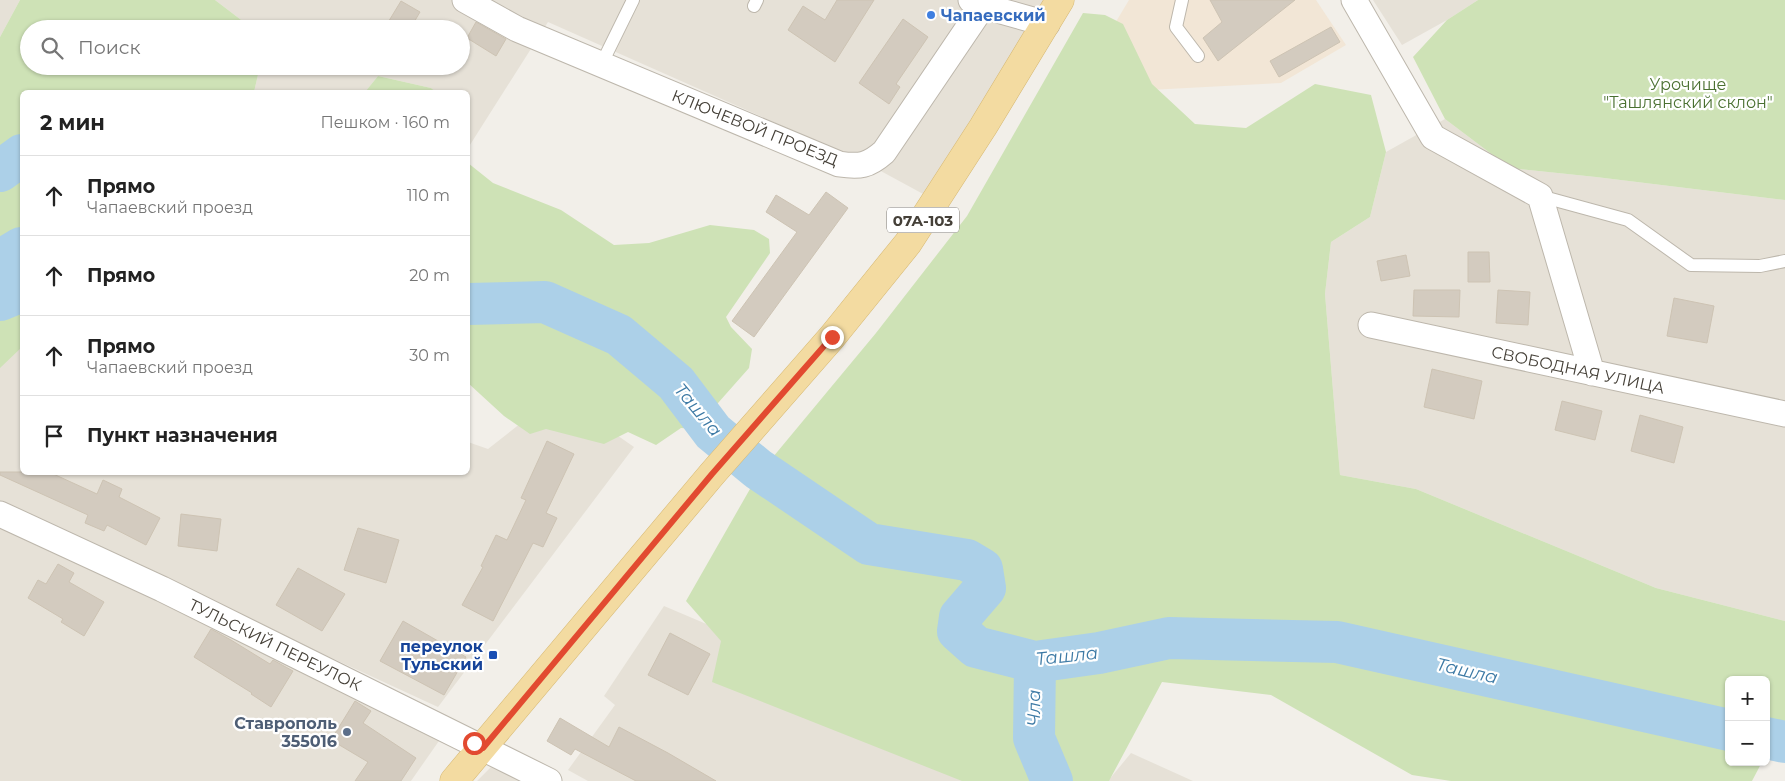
<!DOCTYPE html>
<html lang="ru">
<meta charset="utf-8">
<style>
body{margin:0;font-family:Montserrat,sans-serif;background:#f2f2f2;color:#222}
.controls{position:absolute;right:15px;bottom:15px;display:grid;overflow:hidden;border-radius:8px;box-shadow:0 1px 4px #0004}
.controls button{width:45px;height:45px;display:grid;place-items:center;padding:0;border:0;border-bottom:1px solid #e0e0e0;background:#fff;color:#222;font:25px sans-serif}
.stop{position:absolute;width:15px;height:15px;margin:-11px;border:4px solid #e24a30;border-radius:50%;background:#fff}
.stop.end{background:#e24a30;border-color:#fff;box-shadow:0 1px 5px #0008}
.list{margin:0;padding:0;list-style:none}
h2{display:flex;justify-content:space-between;align-items:center;height:65px;margin:0;padding:0 20px;font-size:21px}
h2 small{font-size:16px;font-weight:400;color:#767676}
.list li{display:grid;grid-template-columns:32px 1fr auto;gap:15px;align-items:center;box-sizing:border-box;height:80px;padding:0 20px;border-top:1px solid #e0e0e0}
.list b{display:block;font-size:19px;white-space:nowrap}
.list p{margin:0;font-size:16px;white-space:nowrap;color:#767676}
.list em{font-size:16px;font-style:normal;color:#767676}
.icon{flex:none;width:28px;height:28px;fill:none;stroke:currentColor;stroke-width:2;stroke-linecap:round;stroke-linejoin:round}
.map{position:relative;flex:none;width:1785px;height:781px;overflow:hidden}
.search{position:absolute;background:#fff;box-shadow:0 1px 4px #0004;left:20px;top:20px;width:450px;height:55px;display:flex;align-items:center;gap:12px;box-sizing:border-box;padding:0 18px;border-radius:28px;color:#767676;font-size:19px}
.panel{position:absolute;background:#fff;box-shadow:0 1px 4px #0004;left:20px;top:90px;width:450px;height:385px;border-radius:8px}
.map>svg:first-child{display:block}
.residential{fill:#e6e1d7}
.commercial{fill:#f2e6d6}
.green{fill:#cee2b6}
.lines{fill:none;stroke-linecap:round;stroke-linejoin:round}
.river{stroke:#acd0e8;stroke-width:42}
.building{fill:#d3cbbf;stroke:#cdc3b3}
.lane-casing{stroke:#bdb7ac;stroke-width:14}
.street-casing{stroke:#bdb7ac;stroke-width:27}
.primary-casing{stroke:#d6b872;stroke-width:29}
.lane{stroke:#fff;stroke-width:12}
.street{stroke:#fff;stroke-width:25}
.primary{stroke:#f3dba1;stroke-width:28}
.route{stroke:#e24a30;stroke-width:6}
.shop-dot{fill:#3f7fe0;stroke:#fff;stroke-width:2}
.transit-dot{fill:#1a4fb4;stroke:#fff;stroke-width:2}
.service-dot{fill:#5c6f8a;stroke:#fff;stroke-width:2}
.labels{text-anchor:middle;dominant-baseline:central;stroke-width:4.5;stroke-linejoin:round;paint-order:stroke}
.shield{fill:#fff;stroke:#7d7974;stroke-width:1}
.shield-label{font-size:15px;font-weight:bold;fill:#454038}
.shop-label{font-size:16px;font-weight:bold;fill:#366cbe;stroke:#fff;text-anchor:start}
.park-label{font-size:16px;fill:#4a7031;stroke:#fff}
.street-label{font-size:16px;fill:#454038;stroke:#fff}
.transit-label{font-size:16px;font-weight:bold;fill:#164399;stroke:#fff;text-anchor:end}
.service-label{font-size:16px;font-weight:bold;fill:#4e5e75;stroke:#fff;text-anchor:end}
.water-label{font-size:18px;font-style:italic;fill:#3d7aa5;stroke:#fff}
</style>
<div class="map">
<svg width="1785" height="781" viewBox="0 0 1785 781">
<rect width="100%" height="100%" fill="#f2efe9"/>
<!-- residential -->
<path class="residential" d="M 0,0 L 20,0 L 0,37 Z
M 215,0 L 1048,0 L 925,195 L 866,163 L 548,22 L 468,148 L 468,92 L 436,92 L 431,88 L 378,76 L 365,92 L 254,92 L 260,66 L 461,66 L 461,29 L 253,29 Z
M 1373,0 L 1478,0 L 1447,20 L 1402,45 Z
M 1445,119 L 1510,168 L 1596,177 L 1785,200 L 1785,621 L 1656,588 L 1416,489 L 1340,475 L 1325,294 L 1331,242 L 1370,217 L 1386,152 Z
M 0,323 L 22,326 L 22,472 L 468,472 L 468,442 L 488,449 L 558,394 L 634,447 L 438,707 L 0,505 Z
M 0,524 L 441,738 L 411,781 L 0,781 Z
M 664,606 L 847,684 L 996,781 L 588,781 L 568,770 L 615,705 L 604,696 Z
M 1131,753 L 1193,781 L 1108,781 Z
M 491,767 L 522,781 L 477,781 Z"/>
<!-- commercial -->
<path class="commercial" d="M 1129,0 L 1316,0 L 1346,45 L 1281,83 L 1149,90 L 1114,25 Z"/>
<!-- green -->
<path class="green" d="M 20,0 L 215,0 L 253,29 L 29,29 L 29,66 L 260,66 L 254,92 L 22,92 L 22,347 L 0,368 L 0,37 Z
M 1478,0 L 1785,0 L 1785,200 L 1596,177 L 1510,168 L 1445,119 L 1413,57 L 1447,20 Z
M 1083,13 L 1105,15 L 1123,24 L 1152,84 L 1195,124 L 1246,128 L 1315,84 L 1371,95 L 1386,152 L 1370,217 L 1331,242 L 1325,294 L 1340,475 L 1416,489 L 1656,588 L 1785,621 L 1785,722 L 1766,755 L 1766,680 L 1729,680 L 1729,762 L 1762,762 L 1752,781 L 1451,781 L 1412,775 L 1271,695 L 1162,682 L 1109,781 L 962,781 L 712,682 L 721,641 L 686,601 L 758,475 L 876,333 L 967,216 Z
M 378,76 L 431,88 L 436,92 L 365,92 Z
M 468,163 L 493,183 L 561,210 L 614,245 L 649,243 L 710,225 L 754,230 L 769,239 L 770,253 L 726,317 L 731,327 L 752,349 L 749,368 L 695,429 L 681,428 L 656,445 L 628,432 L 604,444 L 546,429 L 530,434 L 504,416 L 468,383 Z"/>
<g class="lines">
<!-- river -->
<path class="river" d="M 0,171 L 22,155
M 0,261 L 21,248 L 22,249
M 0,300 L 22,291
M 468,304 L 545,302 L 619,335 L 676,383 L 713,432 L 758,469 L 869,544 L 967,560 L 982,569 L 985,588 L 960,617 L 958,631 L 976,647 L 1035,662 L 1099,653 L 1169,638 L 1337,642 L 1729,730
M 1035,662 L 1034,738 L 1052,781
M 1766,738 L 1785,742"/>
</g>
<!-- building -->
<path class="building" d="M 837,0 L 874,0 L 835,62 L 788,30 L 803,6 L 825,20 Z
M 1210,0 L 1295,0 L 1218,61 L 1203,38 L 1222,22 Z
M 401,1 L 420,12 L 410,29 L 384,29 Z
M 903,19 L 928,37 L 896,84 L 900,87 L 889,104 L 859,83 Z
M 476,22 L 506,39 L 496,56 L 467,38 Z
M 1331,27 L 1340,42 L 1279,77 L 1270,61 Z
M 826,192 L 848,208 L 754,337 L 732,321 L 797,232 L 766,212 L 776,195 L 809,215 Z
M 1468,252 L 1489,252 L 1490,282 L 1468,282 Z
M 1406,255 L 1410,276 L 1381,281 L 1377,261 Z
M 1414,290 L 1460,290 L 1459,317 L 1413,316 Z
M 1498,290 L 1530,292 L 1528,325 L 1496,323 Z
M 1674,298 L 1714,306 L 1707,343 L 1667,336 Z
M 1432,369 L 1482,381 L 1474,419 L 1424,407 Z
M 1562,401 L 1602,411 L 1595,440 L 1555,430 Z
M 1640,415 L 1683,427 L 1674,463 L 1631,451 Z
M 547,441 L 574,454 L 546,513 L 557,518 L 543,547 L 533,543 L 493,621 L 462,605 L 483,567 L 481,566 L 496,535 L 507,540 L 526,500 L 521,498 Z
M 0,472 L 49,472 L 97,494 L 103,480 L 122,489 L 119,497 L 160,518 L 146,545 L 107,525 L 104,531 L 85,523 L 88,515 L 0,475 Z
M 181,514 L 221,519 L 217,551 L 178,546 Z
M 358,528 L 399,540 L 386,583 L 344,570 Z
M 58,564 L 74,573 L 69,582 L 104,602 L 84,636 L 61,622 L 63,619 L 28,598 L 38,580 L 46,584 Z
M 298,568 L 345,594 L 322,631 L 276,605 Z
M 403,621 L 466,657 L 444,695 L 380,661 Z
M 211,629 L 231,640 L 270,664 L 273,660 L 293,671 L 271,707 L 251,694 L 252,693 L 194,657 Z
M 670,633 L 710,654 L 688,695 L 648,675 Z
M 355,701 L 371,711 L 363,723 L 416,758 L 401,781 L 355,781 L 368,762 L 331,740 Z
M 560,718 L 609,747 L 619,727 L 668,753 L 716,781 L 636,781 L 575,749 L 571,755 L 547,741 Z"/>
<g class="lines">
<!-- lane casing -->
<g class="lane-casing">
<path id="lane" d="M 1182,0 L 1176,27 L 1198,56
M 754,6 L 757,0
M 601,65 L 633,0
M 1540,196 L 1628,220 L 1691,265 L 1760,266 L 1785,261"/>
</g>
<!-- street casing -->
<g class="street-casing">
<path id="street" d="M 465,0 L 517,29 L 839,164 C 860,167 868,166 884,152 L 987,0
M 971,0 L 983,6 L 1047,24
M 1354,0 L 1433,137 L 1540,196 L 1592,373
M 1371,325 L 1785,414
M 0,514 L 162,589 L 549,781"/>
</g>
<!-- primary casing -->
<g class="primary-casing">
<path id="primary" d="M 454,781 L 712,474 L 832,337 L 908,243 L 983,127 L 1060,0"/>
</g>
<!-- lane -->
<use href="#lane" class="lane"/>
<!-- street -->
<use href="#street" class="street"/>
<!-- primary -->
<use href="#primary" class="primary"/>
</g>
<g class="lines">
<!-- route -->
<path class="route" d="M 474,743 L 483,748 L 712,474 L 832,337"/>
</g>
<!-- markers -->
<circle class="shop-dot" cx="931" cy="15" r="5"/>
<rect class="transit-dot" x="488" y="650" width="10" height="10" rx="2.5"/>
<circle class="service-dot" cx="347" cy="732" r="5"/>
<g class="labels">
<!-- shield labels -->
<rect class="shield" x="887" y="207.5" width="72" height="25" rx="4"/>
<g class="shield-label">
<text x="923" y="220">07А-103</text>
</g>
<!-- shop labels -->
<g class="shop-label">
<text x="941" y="15">Чапаевский</text>
</g>
<!-- park labels -->
<g class="park-label">
<text x="1688" y="84">Урочище<tspan x="1688" dy="18">"Ташлянский склон"</tspan></text>
</g>
<!-- street labels -->
<g class="street-label">
<text transform="translate(755 128) rotate(22)">КЛЮЧЕВОЙ ПРОЕЗД</text>
<text transform="translate(1578 370) rotate(12)">СВОБОДНАЯ УЛИЦА</text>
<text transform="translate(275 645) rotate(26)">ТУЛЬСКИЙ ПЕРЕУЛОК</text>
</g>
<!-- transit labels -->
<g class="transit-label">
<text x="483" y="646">переулок<tspan x="483" dy="18">Тульский</tspan></text>
</g>
<!-- service labels -->
<g class="service-label">
<text x="337" y="723">Ставрополь<tspan x="337" dy="18">355016</tspan></text>
</g>
<!-- water labels -->
<g class="water-label">
<text transform="translate(698 410) rotate(50)">Ташла</text>
<text transform="translate(1067 656) rotate(-6)">Ташла</text>
<text transform="translate(1467 671) rotate(13)">Ташла</text>
<text transform="translate(1034 708) rotate(-89)">Чла</text>
</g>
</g>
</svg>
<div class="controls">
<button>+</button>
<button>−</button>
</div>
<div class="stop" style="left:474px;top:743px"></div>
<div class="stop end" style="left:832px;top:337px"></div>
<div class="search"><svg class="icon" aria-label="search" viewBox="0 0 24 24"><circle cx="10" cy="10" r="6"/><path d="M15 15l6 6"/></svg>Поиск</div>
<section class="panel">
<h2>2 мин<small>Пешком · 160 m</small></h2>
<ul class="list">
<li><svg class="icon" aria-label="ahead" viewBox="0 0 24 24"><path d="M12 20V5M6 11l6-6 6 6"/></svg><div><b>Прямо</b><p>Чапаевский проезд</p></div><em>110 m</em></li>
<li><svg class="icon" aria-label="ahead" viewBox="0 0 24 24"><path d="M12 20V5M6 11l6-6 6 6"/></svg><div><b>Прямо</b></div><em>20 m</em></li>
<li><svg class="icon" aria-label="ahead" viewBox="0 0 24 24"><path d="M12 20V5M6 11l6-6 6 6"/></svg><div><b>Прямо</b><p>Чапаевский проезд</p></div><em>30 m</em></li>
<li><svg class="icon" aria-label="arrive" viewBox="0 0 24 24"><path d="M6 21V4h12l-3 4 3 4H6"/></svg><div><b>Пункт назначения</b></div></li>
</ul>
</section>
</div>
